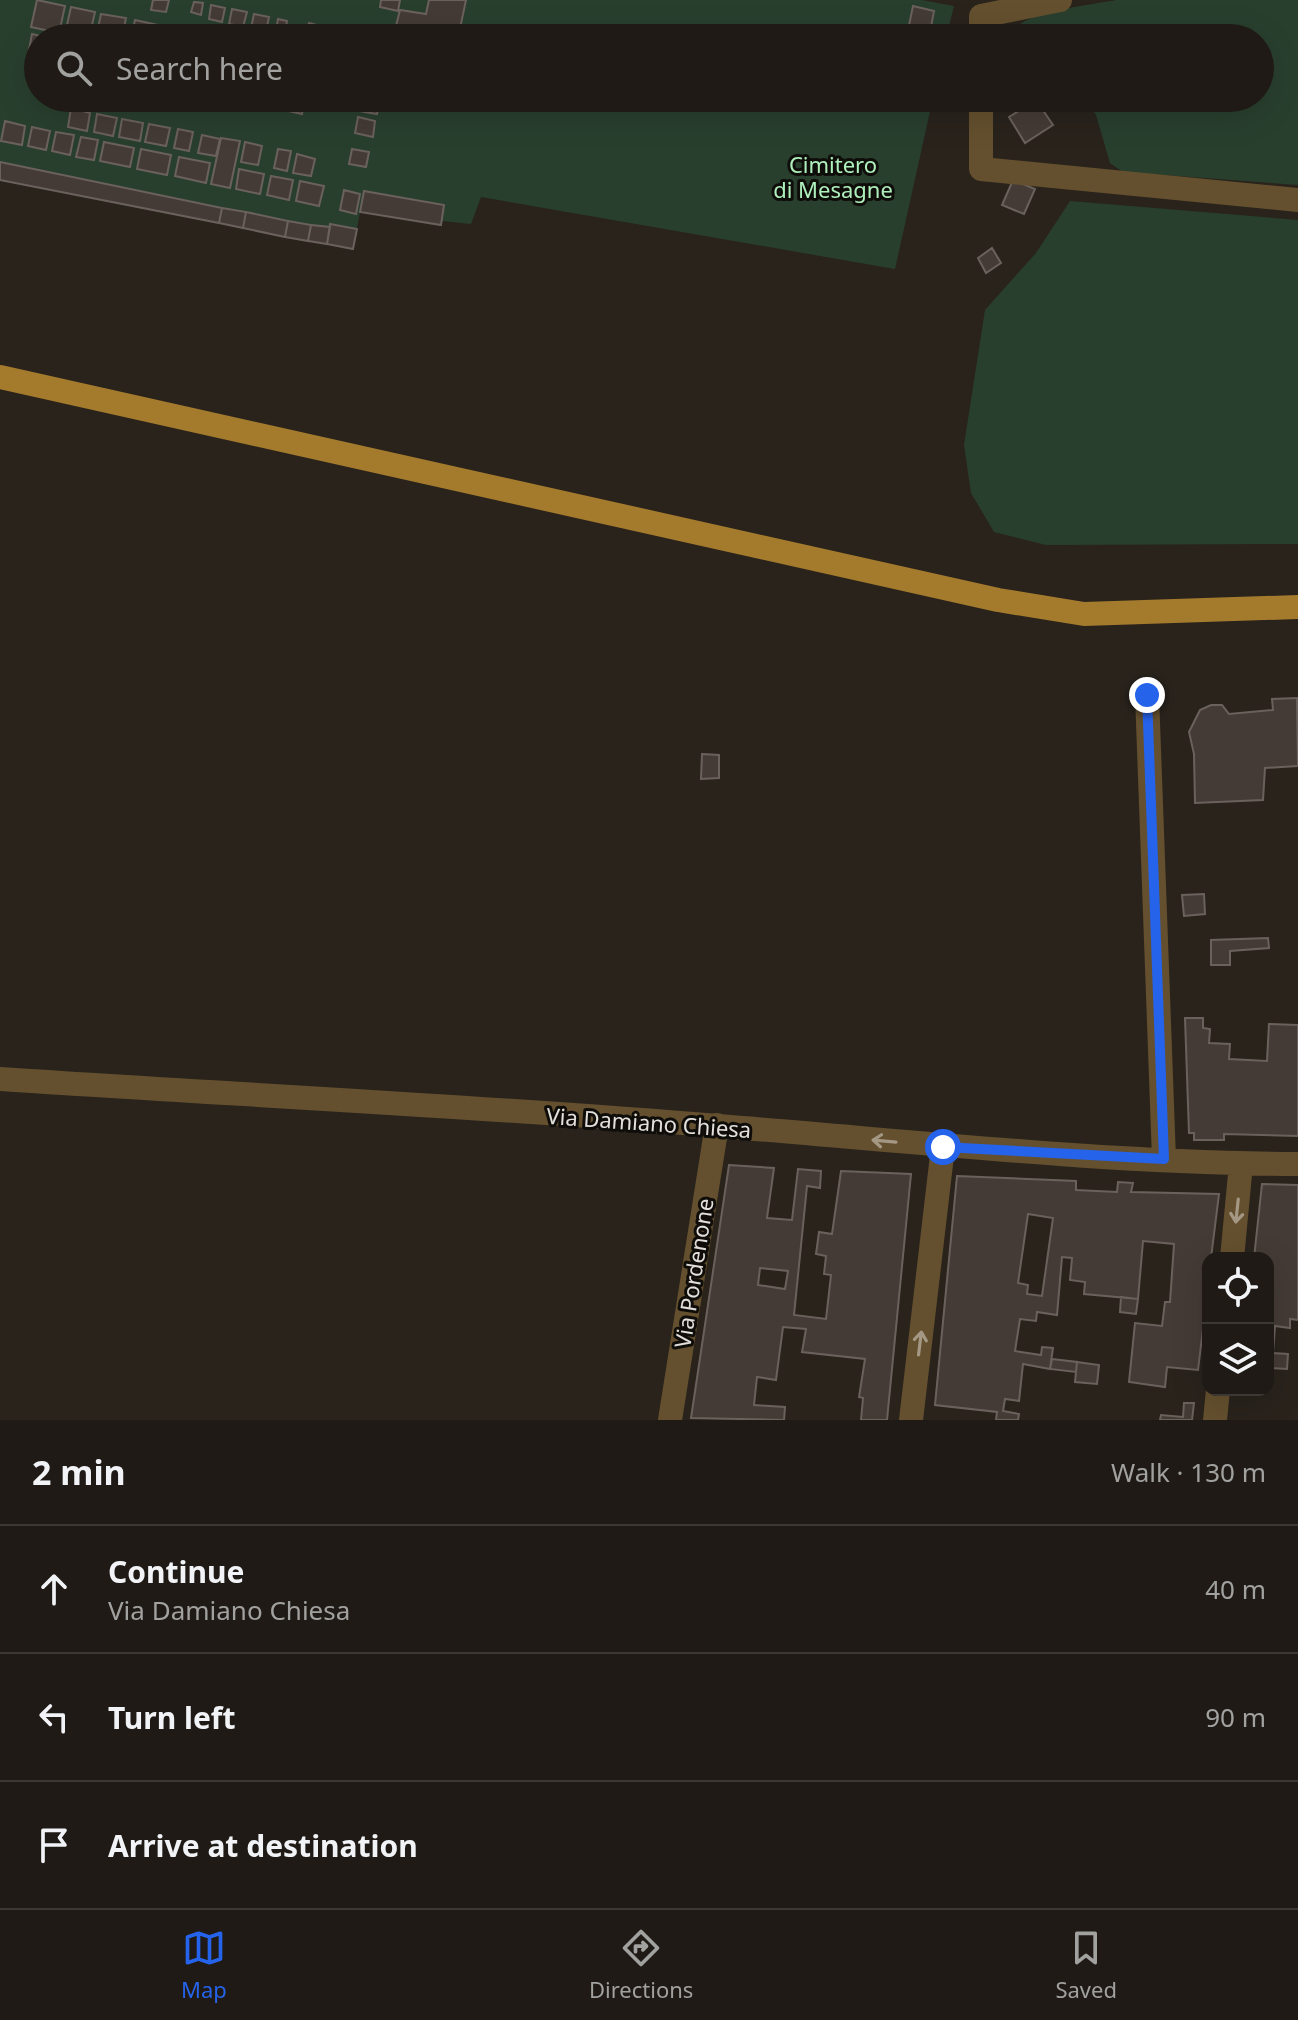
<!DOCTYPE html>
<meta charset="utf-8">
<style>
body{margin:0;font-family:"Noto Sans",sans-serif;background:#2c2722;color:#f1f3f6}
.controls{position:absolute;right:24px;bottom:24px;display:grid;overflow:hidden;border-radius:16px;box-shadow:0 8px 32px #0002}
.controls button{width:72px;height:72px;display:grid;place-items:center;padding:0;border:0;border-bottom:2px solid #3c3834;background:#1f1a15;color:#f1f3f6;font:40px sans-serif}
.stop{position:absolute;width:24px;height:24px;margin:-18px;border:6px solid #2563eb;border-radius:50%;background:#fff}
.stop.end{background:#2563eb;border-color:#fff;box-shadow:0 2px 8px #0008}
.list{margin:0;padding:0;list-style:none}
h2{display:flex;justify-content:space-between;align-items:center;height:104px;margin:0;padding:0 32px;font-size:34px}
h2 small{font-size:26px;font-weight:400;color:#a1a1a0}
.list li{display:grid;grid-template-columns:52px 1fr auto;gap:24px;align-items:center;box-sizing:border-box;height:128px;padding:0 32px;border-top:2px solid #3c3834}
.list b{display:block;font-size:30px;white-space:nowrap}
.list p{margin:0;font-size:26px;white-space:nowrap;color:#a1a1a0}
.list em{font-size:26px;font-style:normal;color:#a1a1a0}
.icon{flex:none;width:44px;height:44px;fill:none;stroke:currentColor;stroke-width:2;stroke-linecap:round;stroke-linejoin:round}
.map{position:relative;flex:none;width:1298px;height:1420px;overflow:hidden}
.search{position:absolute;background:#1f1a15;box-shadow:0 8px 32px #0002;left:24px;right:24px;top:24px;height:88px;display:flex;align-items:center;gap:20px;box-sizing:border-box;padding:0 28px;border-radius:44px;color:#a1a1a0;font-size:30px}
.sheet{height:488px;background:#1f1a15}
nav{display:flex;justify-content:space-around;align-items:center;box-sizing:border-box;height:112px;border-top:2px solid #3c3834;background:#1f1a15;font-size:22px;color:#a1a1a0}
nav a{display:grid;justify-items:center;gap:4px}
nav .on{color:#2563eb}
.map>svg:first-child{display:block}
.green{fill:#293f2e}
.building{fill:#443b36;stroke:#6b615c;stroke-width:2;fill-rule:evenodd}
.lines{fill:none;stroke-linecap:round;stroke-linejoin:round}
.minor{stroke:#64502e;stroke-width:24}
.major{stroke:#a47a2d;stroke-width:24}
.oneway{stroke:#a49884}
.route{stroke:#2563eb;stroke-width:10}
.labels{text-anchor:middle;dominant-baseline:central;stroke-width:6;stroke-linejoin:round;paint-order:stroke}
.park-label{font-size:22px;fill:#aeefbc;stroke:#0f0d0a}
.street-label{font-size:22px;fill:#e3e0db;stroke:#0f0d0a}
</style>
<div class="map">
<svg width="1298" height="1420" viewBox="0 0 1298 1420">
<rect width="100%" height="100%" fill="#29231c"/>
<!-- green -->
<path class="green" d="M 0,0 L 922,0 L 954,6 L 946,38 L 38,38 L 38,98 L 933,98 L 895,269 L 481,197 L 471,224 L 360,212 L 353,249 L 0,179 Z
M 1116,0 L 1298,0 L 1298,185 L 1123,172 L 1110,163 L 1096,115 L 1086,98 L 1260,98 L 1260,38 L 1026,38 L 1014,30 C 1026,11 1092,5 1116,0 Z
M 1070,201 L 1298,220 L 1298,544 L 1046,545 L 994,532 L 971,493 L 964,445 L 985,310 L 1036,253 Z"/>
<!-- building -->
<path class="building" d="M 37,0 L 65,6 L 59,33 L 31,27 Z
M 153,0 L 169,0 L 166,12 L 151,10 Z
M 381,0 L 400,0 L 398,11 L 380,7 Z
M 429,0 L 466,0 L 458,38 L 390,38 L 392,29 L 395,30 L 400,10 L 426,14 Z
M 194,2 L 203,3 L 201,15 L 191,12 Z
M 211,5 L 225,8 L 222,22 L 209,19 Z
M 913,6 L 934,11 L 929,38 L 907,35 Z
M 71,7 L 95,12 L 89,38 L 65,34 Z
M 232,9 L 247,12 L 243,27 L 229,24 Z
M 101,14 L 126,18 L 122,38 L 96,38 Z
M 254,14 L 269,17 L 266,31 L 251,28 Z
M 278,19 L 287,21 L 285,32 L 276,30 Z
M 135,20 L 158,25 L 156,38 L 131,38 Z
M 309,23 L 324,27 L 321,38 L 306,38 Z
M 32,34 L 49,38 L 38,38 L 38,62 L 27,60 Z
M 254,98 L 273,98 L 271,108 L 253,104 Z
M 286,98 L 305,98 L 302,114 L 284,110 Z
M 362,98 L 380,101 L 377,114 L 359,111 Z
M 383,98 L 444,98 L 441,110 Z
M 1036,100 L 1053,125 L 1025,143 L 1009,117 Z
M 71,108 L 90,113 L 87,131 L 68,127 Z
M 97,114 L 117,118 L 113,136 L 94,132 Z
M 358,117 L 375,121 L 373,137 L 355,133 Z
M 122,119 L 143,123 L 140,141 L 119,137 Z
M 5,121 L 25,126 L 22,145 L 1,141 Z
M 149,124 L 170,128 L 166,146 L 145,142 Z
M 32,127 L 50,131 L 46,150 L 28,146 Z
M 178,129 L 193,132 L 189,151 L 174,148 Z
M 56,132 L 74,135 L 70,155 L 52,151 Z
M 202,135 L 220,139 L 216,156 L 198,153 Z
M 81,137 L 98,140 L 94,160 L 76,157 Z
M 221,138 L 240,141 L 230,188 L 211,184 Z
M 104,142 L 134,148 L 130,167 L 100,161 Z
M 245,142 L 262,146 L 258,165 L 241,162 Z
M 141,149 L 171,155 L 167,175 L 137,169 Z
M 278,149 L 291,151 L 287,171 L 274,168 Z
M 352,149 L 369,152 L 366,167 L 349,164 Z
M 297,154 L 315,159 L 311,176 L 293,173 Z
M 179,157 L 210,163 L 206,183 L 175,176 Z
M 0,162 L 222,208 L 219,223 L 0,180 Z
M 239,169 L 264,174 L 260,194 L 236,189 Z
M 271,176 L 293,180 L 289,200 L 267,195 Z
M 1013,180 L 1035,189 L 1024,214 L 1002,205 Z
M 300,181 L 324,186 L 319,206 L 296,201 Z
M 344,190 L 360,194 L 356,214 L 340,210 Z
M 364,191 L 444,205 L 441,225 L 360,212 Z
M 222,208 L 246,212 L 243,228 L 219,223 Z
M 246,212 L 288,221 L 285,237 L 243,228 Z
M 288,221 L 311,225 L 308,241 L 285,237 Z
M 330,224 L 357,229 L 353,249 L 327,244 Z
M 311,225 L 330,227 L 327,244 L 308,241 Z
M 992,248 L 1001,263 L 986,273 L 978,258 Z
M 1297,698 L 1298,766 L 1265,768 L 1263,800 L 1195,803 L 1194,754 L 1189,732 L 1200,710 L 1211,705 L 1222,705 L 1229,714 L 1273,710 L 1272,699 Z
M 702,754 L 719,755 L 719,778 L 701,779 Z
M 1204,894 L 1205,914 L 1184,916 L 1182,895 Z
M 1268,938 L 1269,948 L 1230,951 L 1230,965 L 1211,965 L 1211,940 Z
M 1185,1018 L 1203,1018 L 1203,1028 L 1210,1029 L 1209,1043 L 1230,1044 L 1229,1059 L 1267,1061 L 1269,1024 L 1298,1025 L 1298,1136 L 1224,1134 L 1224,1140 L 1194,1140 L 1194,1133 L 1189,1133 Z
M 729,1165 L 774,1168 L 767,1218 L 792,1220 L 798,1169 L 821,1171 L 820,1188 L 807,1186 L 794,1315 L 826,1319 L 831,1275 L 824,1274 L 826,1256 L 816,1254 L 819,1232 L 832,1234 L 841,1171 L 911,1174 L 887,1420 L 861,1420 L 863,1398 L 859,1397 L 865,1359 L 802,1352 L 806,1329 L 783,1327 L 776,1380 L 757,1377 L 754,1405 L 785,1407 L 784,1420 L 691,1418 ZM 760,1268 L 788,1271 L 785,1289 L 758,1285 Z
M 957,1176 L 1076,1181 L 1076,1190 L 1117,1192 L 1118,1182 L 1133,1183 L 1131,1192 L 1219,1194 L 1211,1258 L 1208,1258 L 1208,1287 L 1198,1370 L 1167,1367 L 1165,1387 L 1129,1382 L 1135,1323 L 1162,1326 L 1165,1302 L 1170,1302 L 1174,1244 L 1143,1241 L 1138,1299 L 1084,1294 L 1085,1282 L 1070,1280 L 1072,1258 L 1062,1257 L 1057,1315 L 1037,1312 L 1036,1321 L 1020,1319 L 1015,1351 L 1041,1355 L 1042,1347 L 1053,1348 L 1050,1369 L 1023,1364 L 1019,1401 L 1005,1399 L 1003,1411 L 1019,1414 L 1018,1420 L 996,1420 L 997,1412 L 935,1405 ZM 1028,1214 L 1053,1218 L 1042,1296 L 1027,1294 L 1028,1285 L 1018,1283 Z
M 1262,1184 L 1298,1185 L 1298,1320 L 1290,1319 L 1290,1328 L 1275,1326 L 1273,1353 L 1288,1354 L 1287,1369 L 1268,1368 L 1268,1258 L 1254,1258 Z
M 1121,1297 L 1138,1299 L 1136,1314 L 1120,1312 Z
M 1052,1359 L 1077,1362 L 1076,1372 L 1050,1369 Z
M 1077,1362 L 1099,1365 L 1097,1384 L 1075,1382 Z
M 1184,1403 L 1194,1403 L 1192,1420 L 1160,1420 L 1161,1415 L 1183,1417 Z"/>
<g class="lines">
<!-- minor -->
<path class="minor" d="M 981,38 L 981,16 L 1060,0
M 981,98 L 981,169 L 1298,200
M 1147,695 L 1164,1159
M 0,1079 C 239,1095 479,1106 718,1126 C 911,1141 1104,1163 1298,1164
M 1232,1258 L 1241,1164
M 670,1420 L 717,1125
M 911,1420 L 943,1147
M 1215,1420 L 1218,1390"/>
<!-- major -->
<path class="major" d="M 0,377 L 998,600 L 1084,614 L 1298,607"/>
</g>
<!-- one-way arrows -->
<defs><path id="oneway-shaft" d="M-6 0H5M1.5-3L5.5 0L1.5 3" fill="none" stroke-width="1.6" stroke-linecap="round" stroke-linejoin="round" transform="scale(2)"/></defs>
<g class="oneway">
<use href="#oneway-shaft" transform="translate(884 1141) rotate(-175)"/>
<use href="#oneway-shaft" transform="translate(1237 1211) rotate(96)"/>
<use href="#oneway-shaft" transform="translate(920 1343) rotate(-83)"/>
</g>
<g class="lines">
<!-- route -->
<path class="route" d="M 943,1147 L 1164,1159 L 1147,695"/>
</g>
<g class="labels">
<!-- park labels -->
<g class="park-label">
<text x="833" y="164">Cimitero<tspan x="833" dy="25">di Mesagne</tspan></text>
</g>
<!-- street labels -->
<g class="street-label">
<text transform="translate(649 1122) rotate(4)">Via Damiano Chiesa</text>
<text transform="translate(693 1273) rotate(-81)">Via Pordenone</text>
</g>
</g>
</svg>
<div class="controls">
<button><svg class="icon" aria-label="locate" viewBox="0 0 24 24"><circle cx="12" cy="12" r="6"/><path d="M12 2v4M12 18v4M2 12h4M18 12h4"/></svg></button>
<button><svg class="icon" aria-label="layers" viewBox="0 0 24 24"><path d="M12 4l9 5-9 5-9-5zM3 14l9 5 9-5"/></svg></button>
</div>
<div class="stop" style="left:943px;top:1147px"></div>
<div class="stop end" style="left:1147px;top:695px"></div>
<div class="search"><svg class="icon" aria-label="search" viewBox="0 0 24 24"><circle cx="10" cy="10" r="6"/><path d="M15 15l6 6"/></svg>Search here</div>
</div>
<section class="sheet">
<h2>2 min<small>Walk · 130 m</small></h2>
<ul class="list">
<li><svg class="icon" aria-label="ahead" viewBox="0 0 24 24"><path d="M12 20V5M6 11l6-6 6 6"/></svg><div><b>Continue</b><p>Via Damiano Chiesa</p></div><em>40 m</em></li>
<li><svg class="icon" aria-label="left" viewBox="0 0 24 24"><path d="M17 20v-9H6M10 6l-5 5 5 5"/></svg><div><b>Turn left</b></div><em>90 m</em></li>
<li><svg class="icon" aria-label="arrive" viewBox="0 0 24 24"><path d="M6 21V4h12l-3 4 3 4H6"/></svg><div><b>Arrive at destination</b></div></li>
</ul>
</section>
<nav>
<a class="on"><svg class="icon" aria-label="map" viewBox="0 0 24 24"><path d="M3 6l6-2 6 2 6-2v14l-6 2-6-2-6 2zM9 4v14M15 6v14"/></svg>Map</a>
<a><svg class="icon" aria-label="directions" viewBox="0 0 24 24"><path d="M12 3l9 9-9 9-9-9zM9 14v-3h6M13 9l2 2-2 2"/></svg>Directions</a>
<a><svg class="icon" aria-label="saved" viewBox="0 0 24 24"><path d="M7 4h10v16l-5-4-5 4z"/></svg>Saved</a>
</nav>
